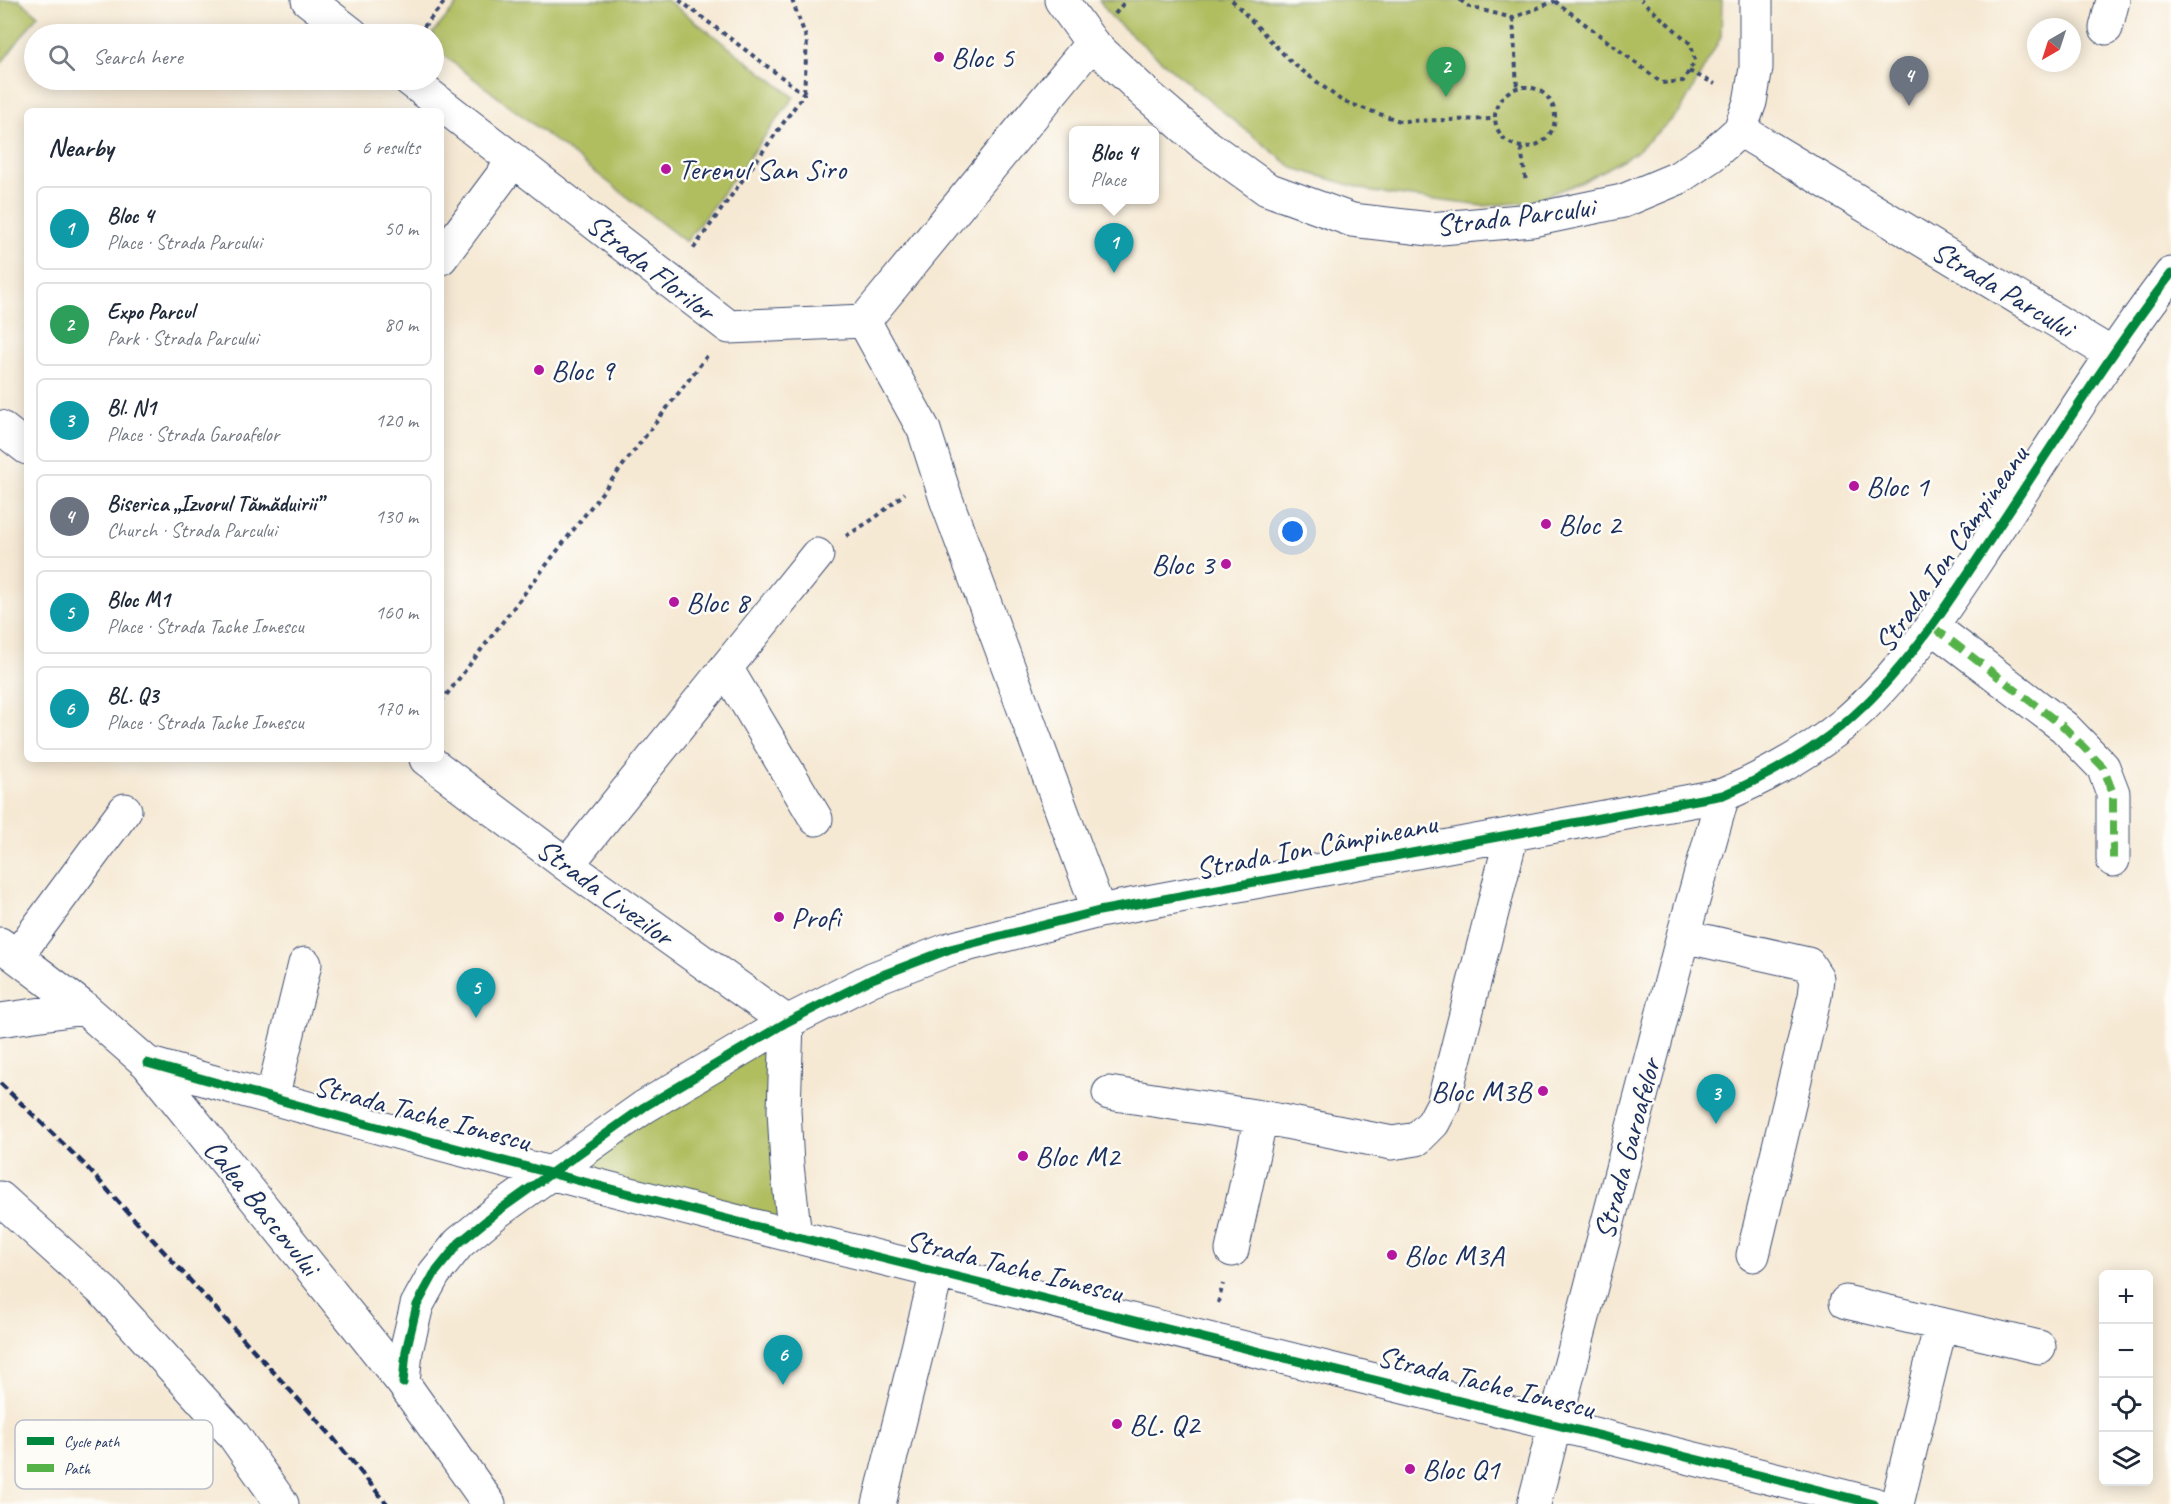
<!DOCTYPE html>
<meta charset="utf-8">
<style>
body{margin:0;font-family:Caveat,sans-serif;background:#f6f6f7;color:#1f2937}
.controls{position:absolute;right:18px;bottom:18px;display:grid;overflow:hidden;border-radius:9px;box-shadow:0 3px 15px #0003}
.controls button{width:54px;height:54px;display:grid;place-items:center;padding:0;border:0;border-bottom:2px solid #e0e1e3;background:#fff;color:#1f2937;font:30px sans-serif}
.compass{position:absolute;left:2027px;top:18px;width:54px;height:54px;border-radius:50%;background:#fff;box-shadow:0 3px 15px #0003;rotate:219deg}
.you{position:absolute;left:1293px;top:532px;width:21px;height:21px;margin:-15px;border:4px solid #fff;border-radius:50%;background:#1a73e8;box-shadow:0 0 0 9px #1a73e833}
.badge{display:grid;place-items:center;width:39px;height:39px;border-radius:50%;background:#0b8043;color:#fff;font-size:20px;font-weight:700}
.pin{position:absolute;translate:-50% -50px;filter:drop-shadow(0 2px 3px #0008)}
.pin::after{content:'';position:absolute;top:32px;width:21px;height:18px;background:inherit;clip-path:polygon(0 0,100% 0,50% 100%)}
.popup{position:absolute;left:1069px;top:126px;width:90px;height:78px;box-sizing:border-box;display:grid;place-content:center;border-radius:9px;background:#fff;filter:drop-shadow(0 2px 4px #0005);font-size:20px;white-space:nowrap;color:#747a83}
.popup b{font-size:22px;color:#1f2937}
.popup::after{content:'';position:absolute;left:50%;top:100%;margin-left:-12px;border:12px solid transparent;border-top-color:#fff}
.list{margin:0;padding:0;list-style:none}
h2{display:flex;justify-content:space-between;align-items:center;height:78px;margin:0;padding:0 24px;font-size:26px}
h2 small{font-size:20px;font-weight:400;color:#747a83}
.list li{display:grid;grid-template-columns:39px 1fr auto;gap:18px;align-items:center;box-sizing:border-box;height:84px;margin:0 12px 12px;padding:0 12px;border:2px solid #e0e1e3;border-radius:9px}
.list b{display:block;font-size:22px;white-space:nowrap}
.list p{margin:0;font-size:20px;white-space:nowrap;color:#747a83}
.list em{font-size:20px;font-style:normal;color:#747a83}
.icon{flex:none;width:33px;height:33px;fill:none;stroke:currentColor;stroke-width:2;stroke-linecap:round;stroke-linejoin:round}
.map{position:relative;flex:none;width:2171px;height:1504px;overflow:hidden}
.search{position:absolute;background:#fff;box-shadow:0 3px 15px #0003;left:24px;top:24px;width:420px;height:66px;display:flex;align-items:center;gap:15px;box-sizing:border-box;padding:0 21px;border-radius:33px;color:#747a83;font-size:22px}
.panel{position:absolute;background:#fff;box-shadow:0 3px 15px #0003;left:24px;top:108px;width:420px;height:654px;border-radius:9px}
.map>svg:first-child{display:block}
.green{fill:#b1be60;stroke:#66765f;stroke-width:1.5}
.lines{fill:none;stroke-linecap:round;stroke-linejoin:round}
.minor-casing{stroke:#3c4b70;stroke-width:35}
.path{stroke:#3c4b70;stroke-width:4;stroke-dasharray:4.5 4.5;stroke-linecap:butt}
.minor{stroke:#fff;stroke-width:33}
.rail{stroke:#1b2f5e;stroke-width:4.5;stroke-dasharray:9 4.5;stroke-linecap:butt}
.quiet{stroke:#55b248;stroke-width:8;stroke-dasharray:15 8;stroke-linecap:butt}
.cycleway-casing{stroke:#fdfcf7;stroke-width:13}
.cycleway{stroke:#00873e;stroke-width:9}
.poi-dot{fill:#b5179e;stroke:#fdfcf7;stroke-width:2}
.labels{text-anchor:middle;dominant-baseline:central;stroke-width:5;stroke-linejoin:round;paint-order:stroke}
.poi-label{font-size:30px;fill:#1b2f5e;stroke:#fdfcf7;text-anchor:start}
.street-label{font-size:30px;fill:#1b2f5e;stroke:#fdfcf7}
.key{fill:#fdfcf7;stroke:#b9bec9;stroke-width:1.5}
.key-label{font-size:16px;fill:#1b2f5e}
</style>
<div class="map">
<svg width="2171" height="1504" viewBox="0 0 2171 1504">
<rect width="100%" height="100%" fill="#fdfcf7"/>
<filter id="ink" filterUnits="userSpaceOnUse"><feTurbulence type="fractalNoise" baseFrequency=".0167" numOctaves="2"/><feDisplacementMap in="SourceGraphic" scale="12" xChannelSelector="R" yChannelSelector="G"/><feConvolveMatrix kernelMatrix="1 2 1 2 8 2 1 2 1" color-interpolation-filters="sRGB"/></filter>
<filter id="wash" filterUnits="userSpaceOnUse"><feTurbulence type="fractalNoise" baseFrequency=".008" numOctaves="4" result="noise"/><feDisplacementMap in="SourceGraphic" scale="24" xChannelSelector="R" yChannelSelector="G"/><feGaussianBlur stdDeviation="1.35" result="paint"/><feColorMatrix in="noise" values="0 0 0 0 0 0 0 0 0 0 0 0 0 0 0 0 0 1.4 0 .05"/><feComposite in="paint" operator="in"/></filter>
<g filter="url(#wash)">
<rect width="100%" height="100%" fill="#f6e9d4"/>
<!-- green -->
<path class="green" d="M 0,0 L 19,0 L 38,15 L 0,65 Z
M 461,0 L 667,0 L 794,97 L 686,242 L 434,48 L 434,34 L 432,34 Z
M 1099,0 L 1722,0 L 1721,37 L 1680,112 L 1635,153 L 1582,182 L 1529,202 L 1483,206 L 1373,192 L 1293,168 L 1185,81 L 1112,18 Z
M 787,1022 L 795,1237 L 552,1172 Z"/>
</g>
<g filter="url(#ink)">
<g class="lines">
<!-- minor casing -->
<g class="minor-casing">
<path id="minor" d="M 308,0 L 352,34
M 1061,0 L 1092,43 L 1145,93 L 1203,143 L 1267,189 L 1352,220 L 1430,229 L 1532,220 L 1623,201 L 1678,178 L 1711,156 L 1740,130 L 1750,102 L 1756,68 L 1756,0
M 2106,28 L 2113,0
M 410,80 L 729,327 L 864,321 L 1092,43
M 1740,130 L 2113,355
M 441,258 L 514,160
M 864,321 L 924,430 L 946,499 L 1099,911
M 0,427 L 27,448
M 1933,627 L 2064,727 L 2103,767 L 2113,793 L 2113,860
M 726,668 L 816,819
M 426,759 L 567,865 L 787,1022 L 784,1110 L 787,1165 L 795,1237
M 567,865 L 817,555
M 1683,936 L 1808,964 L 1817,978 L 1815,996 L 1753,1255
M 0,944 L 84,1008 L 147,1063 L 403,1383 L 489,1504
M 17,956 L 125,810
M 0,1020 L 84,1008
M 147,1063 C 718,1226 1298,1358 1874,1504
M 1109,1093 L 1261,1117 L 1392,1143 L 1417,1139 L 1433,1123 L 1443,1104 L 1512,834
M 272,1098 L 305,964
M 0,1198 L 105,1293 L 232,1433 L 282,1504
M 1232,1250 L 1261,1117
M 1846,1302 L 2039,1347
M 403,1383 L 406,1351 L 417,1305 L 434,1274 L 459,1243 L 498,1211 L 644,1107 L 787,1022 L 872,979 L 950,949 L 1099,911 L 1723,795 C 1766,777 1807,754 1844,724 C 1904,673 1947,605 1990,540 C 2049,451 2106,359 2171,274
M 879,1504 L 937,1272
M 1534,1504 L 1683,936 L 1723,795
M 1897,1504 L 1941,1324"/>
</g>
<!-- path -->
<path class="path" d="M 679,0 L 804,94 L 691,252
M 792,0 L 807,40 L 804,94
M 1232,0 L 1291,62 L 1342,101 L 1400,121 L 1495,119
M 1460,0 L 1470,7 L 1513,18 L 1555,1
M 1555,1 L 1662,83 L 1683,81 L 1695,61 L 1691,44 L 1641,0
M 1115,14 L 1126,0
M 1513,18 L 1517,88
M 418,34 L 446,0
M 1689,71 L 1715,84
M1495 117a30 30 0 1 1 60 0a30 30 0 1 1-60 0Z
M 1521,148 L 1526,182
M 846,536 L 875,518 L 905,493
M 441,702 L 707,356
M 1218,1303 L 1223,1284"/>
<!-- minor -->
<use href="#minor" class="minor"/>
<!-- rail -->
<path class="rail" d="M 0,1083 L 83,1163 L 329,1433 L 387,1504"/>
<!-- quiet -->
<path class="quiet" d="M 1933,627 L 2064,727 L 2103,767 L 2113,793 L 2113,860"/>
<!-- cycleway casing -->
<g class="cycleway-casing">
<path id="cycleway" d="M 147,1063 C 718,1226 1298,1358 1874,1504
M 403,1383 L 406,1351 L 417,1305 L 434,1274 L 459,1243 L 498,1211 L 644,1107 L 787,1022 L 872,979 L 950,949 L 1099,911 L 1723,795 C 1766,777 1807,754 1844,724 C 1904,673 1947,605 1990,540 C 2049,451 2106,359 2171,274"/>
</g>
<!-- cycleway -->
<use href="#cycleway" class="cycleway"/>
</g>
</g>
<!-- markers -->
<g class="poi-dot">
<circle cx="939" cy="57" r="6"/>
<circle cx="666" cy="169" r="6"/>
<circle cx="539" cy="370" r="6"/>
<circle cx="1854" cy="486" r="6"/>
<circle cx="1546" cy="524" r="6"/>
<circle cx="1226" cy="564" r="6"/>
<circle cx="674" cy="602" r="6"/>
<circle cx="779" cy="917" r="6"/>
<circle cx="1543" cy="1091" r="6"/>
<circle cx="1023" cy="1156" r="6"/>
<circle cx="1392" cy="1255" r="6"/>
<circle cx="1117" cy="1424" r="6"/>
<circle cx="1410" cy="1469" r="6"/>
</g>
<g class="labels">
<!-- poi labels -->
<g class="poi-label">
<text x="951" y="57">Bloc 5</text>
<text x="678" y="169">Terenul San Siro</text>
<text x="551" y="370">Bloc 9</text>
<text x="1866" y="486">Bloc 1</text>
<text x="1558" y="524">Bloc 2</text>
<text x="1214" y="564" text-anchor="end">Bloc 3</text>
<text x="686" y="602">Bloc 8</text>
<text x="791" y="917">Profi</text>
<text x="1531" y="1091" text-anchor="end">Bloc M3B</text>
<text x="1035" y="1156">Bloc M2</text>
<text x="1404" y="1255">Bloc M3A</text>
<text x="1129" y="1424">BL. Q2</text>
<text x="1422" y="1469">Bloc Q1</text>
</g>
<!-- street labels -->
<g class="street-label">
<text transform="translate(1515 216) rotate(-7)">Strada Parcului</text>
<text transform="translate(651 267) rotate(38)">Strada Florilor</text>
<text transform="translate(2003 289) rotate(31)">Strada Parcului</text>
<text transform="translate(1951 549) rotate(-55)">Strada Ion Câmpineanu</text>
<text transform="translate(1316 846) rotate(-11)">Strada Ion Câmpineanu</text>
<text transform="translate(605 892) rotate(36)">Strada Livezilor</text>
<text transform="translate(422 1113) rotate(15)">Strada Tache Ionescu</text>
<text transform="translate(1627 1149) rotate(-75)">Strada Garoafelor</text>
<text transform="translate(262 1207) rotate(51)">Calea Bascovului</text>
<text transform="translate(1014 1266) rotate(14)">Strada Tache Ionescu</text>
<text transform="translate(1486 1382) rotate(14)">Strada Tache Ionescu</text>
</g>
</g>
<!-- legend -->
<rect x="15" y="1420" width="198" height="69" rx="9" class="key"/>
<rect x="27" y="1437" width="27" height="8" fill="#00873e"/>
<rect x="27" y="1464" width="27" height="8" fill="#55b248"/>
<g class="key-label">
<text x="64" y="1447">Cycle path</text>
<text x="64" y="1474">Path</text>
</g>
</svg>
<div class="controls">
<button>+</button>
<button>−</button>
<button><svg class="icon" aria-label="locate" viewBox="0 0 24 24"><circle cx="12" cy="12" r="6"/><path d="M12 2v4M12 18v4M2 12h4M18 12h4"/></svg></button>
<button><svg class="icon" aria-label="layers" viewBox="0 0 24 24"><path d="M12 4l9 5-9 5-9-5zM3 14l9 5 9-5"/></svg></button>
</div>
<svg class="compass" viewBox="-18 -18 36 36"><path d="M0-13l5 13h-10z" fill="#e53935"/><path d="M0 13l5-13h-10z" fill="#747a83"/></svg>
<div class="you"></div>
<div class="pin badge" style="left:1114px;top:273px;background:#0f9aa8">1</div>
<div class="popup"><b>Bloc 4</b>Place</div>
<div class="pin badge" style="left:1446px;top:97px;background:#2e9e5b">2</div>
<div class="pin badge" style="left:1716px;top:1124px;background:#0f9aa8">3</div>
<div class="pin badge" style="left:1909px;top:106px;background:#6b7280">4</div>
<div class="pin badge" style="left:476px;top:1018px;background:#0f9aa8">5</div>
<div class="pin badge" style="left:783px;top:1385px;background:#0f9aa8">6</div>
<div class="search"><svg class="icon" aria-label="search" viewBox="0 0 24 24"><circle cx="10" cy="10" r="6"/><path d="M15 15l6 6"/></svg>Search here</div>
<section class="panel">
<h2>Nearby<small>6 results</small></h2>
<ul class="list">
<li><span class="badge" style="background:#0f9aa8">1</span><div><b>Bloc 4</b><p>Place · Strada Parcului</p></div><em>50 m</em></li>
<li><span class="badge" style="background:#2e9e5b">2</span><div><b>Expo Parcul</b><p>Park · Strada Parcului</p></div><em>80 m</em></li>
<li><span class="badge" style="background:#0f9aa8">3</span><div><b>Bl. N1</b><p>Place · Strada Garoafelor</p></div><em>120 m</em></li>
<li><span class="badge" style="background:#6b7280">4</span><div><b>Biserica „Izvorul Tămăduirii”</b><p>Church · Strada Parcului</p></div><em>130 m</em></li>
<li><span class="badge" style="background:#0f9aa8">5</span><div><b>Bloc M1</b><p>Place · Strada Tache Ionescu</p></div><em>160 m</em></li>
<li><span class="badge" style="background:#0f9aa8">6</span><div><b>BL. Q3</b><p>Place · Strada Tache Ionescu</p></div><em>170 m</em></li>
</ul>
</section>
</div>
